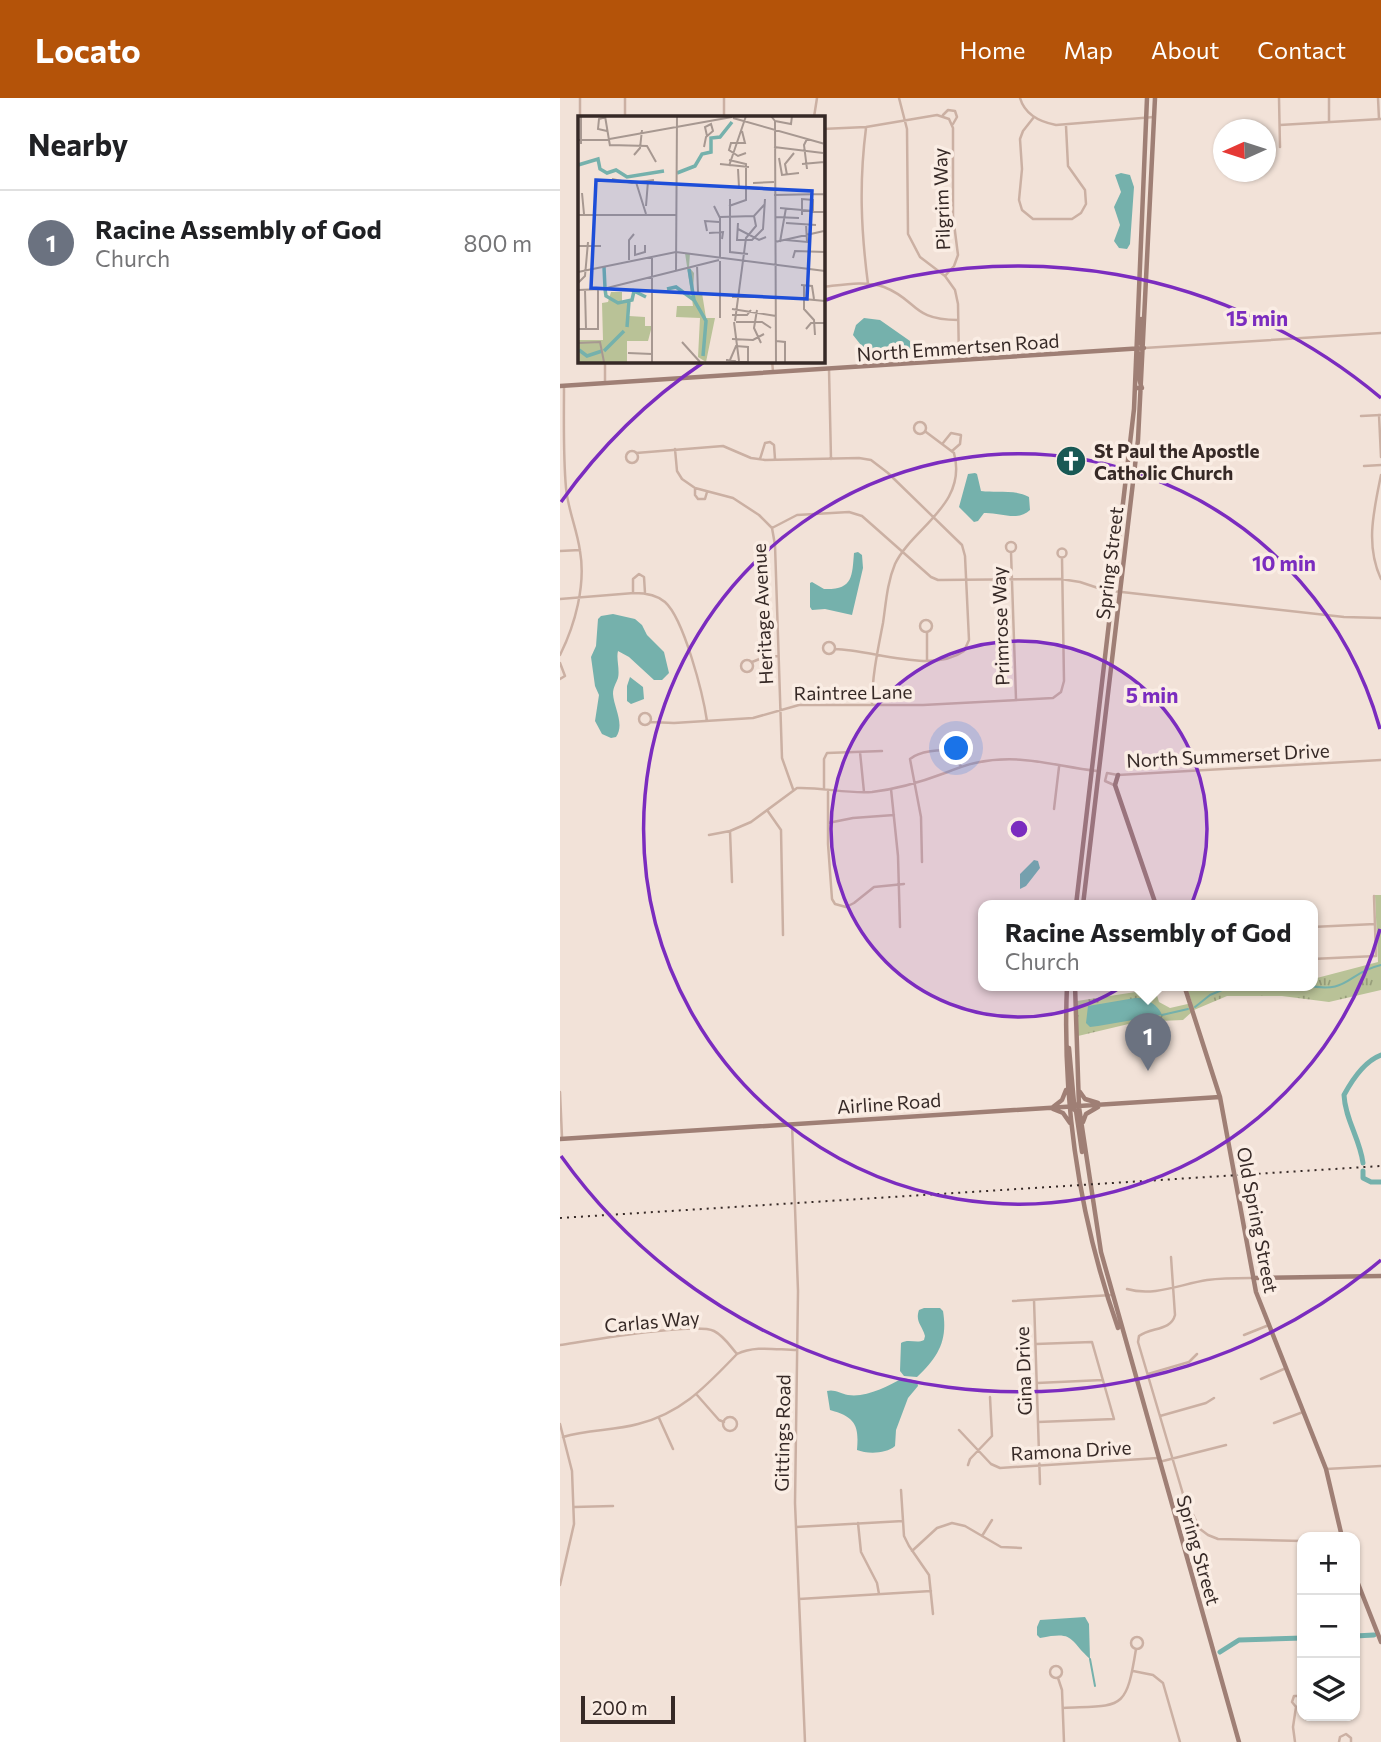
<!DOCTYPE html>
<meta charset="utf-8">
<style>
body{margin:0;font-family:Commissioner,sans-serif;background:#f2f2f2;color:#202124}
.controls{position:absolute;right:21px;bottom:21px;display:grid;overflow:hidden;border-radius:14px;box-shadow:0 2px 5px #0004}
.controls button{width:63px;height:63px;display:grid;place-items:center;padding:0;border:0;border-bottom:2px solid #e0e0e0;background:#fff;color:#202124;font:35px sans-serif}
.compass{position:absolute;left:653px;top:21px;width:63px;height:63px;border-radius:50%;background:#fff;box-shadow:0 2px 5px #0004;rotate:267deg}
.scale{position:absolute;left:21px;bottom:18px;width:94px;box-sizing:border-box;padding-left:7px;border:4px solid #362926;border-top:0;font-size:19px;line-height:24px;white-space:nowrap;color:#362926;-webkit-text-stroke:5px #faede4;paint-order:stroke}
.you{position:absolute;left:397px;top:651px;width:24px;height:24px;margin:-18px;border:5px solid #fff;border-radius:50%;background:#1a73e8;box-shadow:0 0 0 10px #1a73e833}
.badge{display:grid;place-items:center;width:46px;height:46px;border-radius:50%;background:#b45309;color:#fff;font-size:23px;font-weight:700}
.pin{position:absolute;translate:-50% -58px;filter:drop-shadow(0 2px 4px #0008)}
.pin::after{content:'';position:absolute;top:37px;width:24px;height:21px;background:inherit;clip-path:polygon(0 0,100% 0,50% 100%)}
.popup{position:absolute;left:418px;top:802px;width:340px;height:91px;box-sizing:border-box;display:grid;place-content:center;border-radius:14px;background:#fff;filter:drop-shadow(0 2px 5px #0005);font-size:23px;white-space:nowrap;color:#757577}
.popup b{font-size:26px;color:#202124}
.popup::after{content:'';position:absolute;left:50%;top:100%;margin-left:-14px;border:14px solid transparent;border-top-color:#fff}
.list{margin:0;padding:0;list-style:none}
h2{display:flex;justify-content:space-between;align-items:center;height:91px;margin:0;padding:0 28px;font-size:30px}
h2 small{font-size:23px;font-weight:400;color:#757577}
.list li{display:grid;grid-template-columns:46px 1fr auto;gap:21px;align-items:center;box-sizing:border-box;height:105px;padding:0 28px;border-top:2px solid #e0e0e0}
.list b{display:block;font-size:26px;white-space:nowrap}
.list p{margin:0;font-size:23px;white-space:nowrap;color:#757577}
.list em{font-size:23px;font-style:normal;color:#757577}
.icon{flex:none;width:38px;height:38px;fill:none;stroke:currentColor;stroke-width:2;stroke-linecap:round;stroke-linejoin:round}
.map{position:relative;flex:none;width:821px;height:1644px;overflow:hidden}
header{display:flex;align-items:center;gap:42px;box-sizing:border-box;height:98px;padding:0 35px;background:#b45309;color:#fff}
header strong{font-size:33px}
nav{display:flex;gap:38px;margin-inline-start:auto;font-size:24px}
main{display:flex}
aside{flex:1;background:#fff}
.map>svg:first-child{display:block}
.park{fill:url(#park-tufts)}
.water{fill:#75b1ac}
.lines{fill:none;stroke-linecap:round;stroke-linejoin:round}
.stream{stroke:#75b1ac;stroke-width:2}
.river{stroke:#75b1ac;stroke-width:5}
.street{stroke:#cbb0a3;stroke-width:2.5}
.secondary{stroke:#9f7f75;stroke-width:4.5}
.rail{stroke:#362926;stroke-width:2;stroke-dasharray:2 5;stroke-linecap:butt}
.ring{fill:none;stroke:#7b2cbf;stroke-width:3.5}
.labels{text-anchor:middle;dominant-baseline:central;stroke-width:7;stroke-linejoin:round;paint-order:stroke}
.street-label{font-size:19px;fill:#362926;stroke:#faede4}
.poi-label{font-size:19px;font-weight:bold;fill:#362926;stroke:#faede4;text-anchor:start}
.inset-river{fill:none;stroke:#75b1ac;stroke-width:3.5}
.inset-road{fill:none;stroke:#a79891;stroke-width:2}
.view{fill:#1d4ed8;fill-opacity:0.15;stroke:#1d4ed8;stroke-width:3.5}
.inset-edge{fill:none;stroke:#362926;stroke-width:3.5}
.centre{fill:#7b2cbf;stroke:#faede4;stroke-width:3.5}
.ring-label{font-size:21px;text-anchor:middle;font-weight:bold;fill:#7b2cbf;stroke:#faede4;stroke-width:7;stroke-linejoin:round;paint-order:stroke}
</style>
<header>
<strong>Locato</strong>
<nav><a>Home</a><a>Map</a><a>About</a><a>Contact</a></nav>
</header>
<main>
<aside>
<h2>Nearby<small></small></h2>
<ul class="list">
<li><span class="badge" style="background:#6b7280">1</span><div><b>Racine Assembly of God</b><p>Church</p></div><em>800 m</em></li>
</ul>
</aside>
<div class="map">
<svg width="821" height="1644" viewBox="0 0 821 1644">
<defs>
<pattern id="park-tufts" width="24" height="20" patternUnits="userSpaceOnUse" patternTransform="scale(1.75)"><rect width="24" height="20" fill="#b9c297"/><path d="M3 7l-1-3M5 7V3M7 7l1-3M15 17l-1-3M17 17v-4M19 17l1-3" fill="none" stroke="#979e7b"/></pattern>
</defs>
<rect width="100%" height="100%" fill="#f2e2d8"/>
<!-- park -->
<path class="park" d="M 815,797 L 821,797 L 821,892 L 769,904 L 722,898 L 667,898 L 634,912 L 623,922 L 577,924 L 518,938 L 517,903 L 595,891 L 599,904 L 610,910 L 632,905 L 626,887 L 752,887 L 753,881 L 818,864 Z"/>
<!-- water -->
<path class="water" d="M 561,75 L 570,77 L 574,89 L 570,146 L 567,151 L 559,150 L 554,143 L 560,127 L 554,109 L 561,94 L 555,77 Z
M 304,220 L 320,222 L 350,243 L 351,251 L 308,256 L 293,237 L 296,227 Z
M 415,375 L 417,376 L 421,393 C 438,395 454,391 469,399 L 470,412 C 458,424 439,414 424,415 L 418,423 L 414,424 L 399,409 L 408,376 Z
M 298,454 L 302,457 L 303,470 L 292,517 L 265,511 L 252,512 L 250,509 L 250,485 L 252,484 L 264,491 C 293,492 292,479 294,455 Z
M 53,516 L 75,521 L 82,527 L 87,537 L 104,554 L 109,575 L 102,582 L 94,582 L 69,559 L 58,553 C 56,561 60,571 58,580 C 56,586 53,589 53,596 C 54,610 65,626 56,639 L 51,640 L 42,636 L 35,623 L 39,597 L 35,588 L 31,559 L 36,548 L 38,521 L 41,518 Z
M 70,579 L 83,589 L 84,601 L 71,606 L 67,603 L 67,588 Z
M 474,762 L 478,763 L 480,770 L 466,788 L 460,791 L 460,776 Z
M 575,900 C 585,899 599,907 602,917 L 538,928 L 530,929 L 526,925 L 528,908 Z
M 364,1210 L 380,1210 L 383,1213 C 388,1243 378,1259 357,1279 L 344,1278 L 340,1273 L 341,1245 C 349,1240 356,1246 364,1242 L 365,1238 C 362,1227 355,1224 359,1212 Z
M 343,1280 L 357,1283 L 358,1288 L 348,1300 L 336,1332 L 335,1348 C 326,1356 307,1356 297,1352 C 299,1328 296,1319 270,1312 L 267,1293 C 274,1291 280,1295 288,1297 C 306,1300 328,1288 343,1280 Z
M 525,1519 L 529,1526 L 530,1561 C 508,1541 515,1533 480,1540 L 477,1537 L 477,1529 L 480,1522 Z"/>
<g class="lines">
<!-- stream -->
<path class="stream" d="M 746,887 C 789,897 786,875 821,867
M 635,909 L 650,897 L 674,887
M 602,917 L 628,911
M 530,1561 L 535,1588"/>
<!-- river -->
<path class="river" d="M 803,1065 C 800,1041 785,1021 784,997 C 792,982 805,963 821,957
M 803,1073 L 803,1080 L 811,1084 L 821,1084
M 795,1538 L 814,1537
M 660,1554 L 679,1542 L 742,1540"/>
<!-- street -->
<path class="street" d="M 20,0 L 20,19
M 65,0 L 65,19
M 164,0 L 164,19
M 339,0 L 347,31 L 348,136 L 360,159 L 385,178 L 395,192 L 398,206 L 399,263
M 460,0 C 465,17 480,24 496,27 L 594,19
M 719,0 L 720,49
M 769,0 L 769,24
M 818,0 L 819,21
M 383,17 L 388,12 L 395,13 L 397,19 L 393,26
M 254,19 L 257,0
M 474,19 L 463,33 L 460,41 L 462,71 L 459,102 L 462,112 L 473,121 L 512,121 L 521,115 L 526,106 L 525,92 L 508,68 L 506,28
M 720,27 L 821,21
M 306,30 C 299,85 301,132 308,186
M 262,31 L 306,29 L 377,17 L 389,21 L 393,30 L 393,118 L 398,157 L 394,168 L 385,178
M 262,189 C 281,187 306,182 324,189 C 358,202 351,222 398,222
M 584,250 L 821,235
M 45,262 L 45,284
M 212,262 L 213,274
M 269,271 L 271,361
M 819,317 L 821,359
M 801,318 L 821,317
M354 330a6 6 0 1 1 12 0a6 6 0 1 1-12 0Z
M 383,345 L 391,335 L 401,337 L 400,346 L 392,353
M 115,351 L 117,373 L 122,381 L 135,390 L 173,400 L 199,417 L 212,430 L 215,447 L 222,660 L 233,691
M66 359a6 6 0 1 1 12 0a6 6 0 1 1-12 0Z
M 76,355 L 163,348 L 191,360 L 205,362 L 299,360 L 311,362 L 328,375 L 402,447 L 405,458 L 409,542 L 404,553 C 372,576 313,552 275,551
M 200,361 L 205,345 L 210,344 L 214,347 L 215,361
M 804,368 L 821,367
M 821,377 C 814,412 805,447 821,481
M 135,390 L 135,397 L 138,401 L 145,401 L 147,394
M 212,430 L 237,417 L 289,414 L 302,418 L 371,479 L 378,482 L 501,481 L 520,484 L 544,492 L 784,519 L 821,520
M446 449a5 5 0 1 1 10 0a5 5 0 1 1-10 0Z
M497.5 455a4.5 4.5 0 1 1 9 0a4.5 4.5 0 1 1-9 0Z
M 0,453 L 20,452
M 451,454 L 456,601
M 73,495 L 73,481 L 79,476 L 84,479 L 85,495
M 0,501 L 74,495 C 85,495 97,497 105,504 C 124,521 143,596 147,623
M360 528a6 6 0 1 1 12 0a6 6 0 1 1-12 0Z
M 367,534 L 367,562
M263 550a6 6 0 1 1 12 0a6 6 0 1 1-12 0Z
M 0,557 C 15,527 26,487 20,453 C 17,431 8,412 6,390 C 3,356 4,322 4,288
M181 568a6 6 0 1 1 12 0a6 6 0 1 1-12 0Z
M 192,564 L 202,560 L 218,558
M 0,565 L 5,578 L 0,581
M 312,606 C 312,578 318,551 323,525 C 326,505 327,485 335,466 C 352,430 408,407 394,355 L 366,334
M79 621a6 6 0 1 1 12 0a6 6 0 1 1-12 0Z
M 90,624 L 114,625 L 193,620 L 239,607 L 363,607 L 493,600 L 501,594 L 504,583 L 502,460
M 300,654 L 304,694
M 554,687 L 545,683 L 547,675 L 558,677 L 821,662
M 264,691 L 264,661 L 267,655 L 322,653
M 331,691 L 338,758 L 340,829
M 268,694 L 268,746 L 272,801 L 275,806 L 286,809 L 294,805 L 314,789 L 344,786
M 494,711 L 499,669
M 207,712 L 221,732 L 223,837
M 268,725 L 293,720 L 334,717
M 170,733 L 172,784
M 149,737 L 170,733 L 191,724 L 237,690 C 262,689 287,696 312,694 C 337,691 361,684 385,675 C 395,671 405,667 415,665 C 461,655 493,668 537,673
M 362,764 L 361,719 L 350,661 C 359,653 381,651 392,653 L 401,669
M 752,829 L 815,826
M 752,861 L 816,858 L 814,798
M 0,994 L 2,1039
M 232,1026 L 238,1193 L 235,1405 L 245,1644
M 611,1159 L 615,1217 C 611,1233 591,1229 579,1238 L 578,1244 L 623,1396 L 640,1431 L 648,1437 L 658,1441 L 742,1443
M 567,1191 C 594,1199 621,1186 647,1182 C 662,1180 677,1180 691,1180
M 474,1202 L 480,1386
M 453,1203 L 552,1197
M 684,1237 L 709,1227
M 476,1246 L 532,1244 L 554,1321 L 478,1324
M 0,1247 C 27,1243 135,1224 154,1233 C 164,1238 170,1248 177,1256
M 588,1276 L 629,1264 L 637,1256
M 701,1281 L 726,1270
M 477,1285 L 543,1282
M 137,1297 L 159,1322 L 164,1324
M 600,1318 L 646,1305 L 654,1300
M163 1326a7 7 0 1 1 14 0a7 7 0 1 1-14 0Z
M 99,1320 L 113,1351
M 714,1325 L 743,1314
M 0,1326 L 12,1373 L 14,1426 L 0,1487
M 399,1332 L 431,1366 L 440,1370 L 598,1360
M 3,1339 C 28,1331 53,1333 78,1326 C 122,1315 146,1288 177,1256 C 195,1247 218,1252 237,1252
M 599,1364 L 666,1347
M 408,1367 L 410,1361 L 432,1338 L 430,1299
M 766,1371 L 821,1368
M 341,1392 L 344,1438 L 349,1448 L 369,1477 L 373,1516
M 14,1409 L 53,1408
M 298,1425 L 301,1454 L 317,1485 L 319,1496
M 236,1429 L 343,1423
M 422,1438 L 432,1422
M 765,1439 L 781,1435
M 352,1453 L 377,1430 L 392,1425 L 405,1428 L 441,1449 L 461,1450
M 239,1501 L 371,1493
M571 1545a6 6 0 1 1 12 0a6 6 0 1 1-12 0Z
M490 1574a6 6 0 1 1 12 0a6 6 0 1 1-12 0Z
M 573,1573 L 593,1577 L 603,1585 L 620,1644
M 498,1580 L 502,1592 L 504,1644
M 742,1598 L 734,1598 L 732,1604 L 736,1609 L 742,1608
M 503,1610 C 562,1607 566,1614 576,1551
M 735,1644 L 733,1629 L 736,1609
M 779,1644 L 780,1639 L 786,1636 L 791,1640 L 791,1644"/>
<!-- secondary -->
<path class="secondary" d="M 581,221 L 580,244 L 583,250
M 0,288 L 584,250
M 575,290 L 582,290 C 575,277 584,262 576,251
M 558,677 L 555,687 L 596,807
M 516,807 L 574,311 L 587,0
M 523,807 L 578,342 L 595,0
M 507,887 C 502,1005 519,1119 558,1230
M 515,887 L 519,1009 L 541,1154 L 679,1644
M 624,887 L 660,999 L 696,1194 L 766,1371 L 782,1439
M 509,950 L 514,1005 L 518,1009
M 520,994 L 525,1001 L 538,1005
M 493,1009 L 502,1002 L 506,992
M 512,1010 L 516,1013 L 522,1054
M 493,1011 L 503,1015 L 510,1025
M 523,1024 L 526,1016 L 538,1009
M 0,1041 L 660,999
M 693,1180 L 821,1178
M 795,1478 L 821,1544"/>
<!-- rail -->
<path class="rail" d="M 0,1120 L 821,1068"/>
</g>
<!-- distance rings -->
<circle cx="459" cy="731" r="188" fill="#7b2cbf" fill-opacity=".12"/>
<g class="ring">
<circle cx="459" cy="731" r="188"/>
<path d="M820 831A375 375 0 1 1 820 631"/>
<path d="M821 1162A563 563 0 0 1 1 1058M1 404A563 563 0 0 1 144 264M266 202A563 563 0 0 1 821 300"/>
</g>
<!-- icons -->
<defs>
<g id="church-disc" transform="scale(1.575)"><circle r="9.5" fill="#195955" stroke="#faede4"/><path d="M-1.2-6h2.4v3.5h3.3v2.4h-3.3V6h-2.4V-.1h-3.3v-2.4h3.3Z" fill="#fff"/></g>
</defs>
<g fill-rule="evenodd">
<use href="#church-disc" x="511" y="363"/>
</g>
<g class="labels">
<!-- street labels -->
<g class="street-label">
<text transform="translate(381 101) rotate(-92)">Pilgrim Way</text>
<text transform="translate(398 249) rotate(-4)">North Emmertsen Road</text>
<text transform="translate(549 465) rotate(-83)">Spring Street</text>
<text transform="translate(202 516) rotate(-93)">Heritage Avenue</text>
<text transform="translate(440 528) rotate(-92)">Primrose Way</text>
<text transform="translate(293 594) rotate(-1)">Raintree Lane</text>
<text transform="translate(668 657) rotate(-3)">North Summerset Drive</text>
<text transform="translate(329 1005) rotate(-4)">Airline Road</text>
<text transform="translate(698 1122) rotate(79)">Old Spring Street</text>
<text transform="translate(92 1223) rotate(-5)">Carlas Way</text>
<text transform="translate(463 1273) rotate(-92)">Gina Drive</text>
<text transform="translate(222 1335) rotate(-89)">Gittings Road</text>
<text transform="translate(511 1352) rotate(-3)">Ramona Drive</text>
<text transform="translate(639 1452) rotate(74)">Spring Street</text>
</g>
<!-- poi labels -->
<g class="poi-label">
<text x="534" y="352">St Paul the Apostle<tspan x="534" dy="22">Catholic Church</tspan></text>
</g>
</g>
<!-- overview -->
<g transform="translate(18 18)">
<rect width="247" height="247" fill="#f2e2d8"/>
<path d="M 107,137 L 112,137 L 111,151 L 116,157 L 115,176 L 124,177 L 128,202 L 137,202 L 128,246 L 120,241 L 122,202 L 98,201 L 99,190 L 115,190 ZM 33,176 L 44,176 L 44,185 L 51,185 L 51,200 L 67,201 L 67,210 L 74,210 L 70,225 L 49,225 L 49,246 L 0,246 L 0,224 L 25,224 L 24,187 L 30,186 Z" fill="#b9c297"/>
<path class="inset-river" d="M 0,49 L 20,43 L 22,53 L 29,57 L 38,54 L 49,61 L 86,55M 99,57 L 117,50 L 124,38 L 133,36 L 133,22 L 142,21 L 154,6M 26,151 L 27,172M 111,153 L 116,184M 27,173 L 28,180 L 40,187 L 54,184 L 56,175 L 68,181M 89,173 L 98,171 L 116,184 L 128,205 L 125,240M 49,211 L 51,185M 1,234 L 9,240 L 24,235M 26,235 L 46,215"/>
<path class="inset-road" d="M 27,0 L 32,30M 193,0 L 197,5 L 198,246M 246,0 L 247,173M 28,1 L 21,3 L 20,13 L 29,15M 155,2 L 247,28M 197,5 L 213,8 L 214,0M 164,15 L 167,27 L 153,27 L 151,34 L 160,40 L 168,37M 0,24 L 26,24 L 154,1M 3,28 L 3,0M 32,29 L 69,30 L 78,46M 126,31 L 128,21 L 135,15 L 133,8 L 127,11 L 129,20M 196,31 L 245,37M 56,39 L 62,32 L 64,14M 201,42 L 204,59 L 221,57M 151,44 L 168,48 L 168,84 L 151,90M 142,48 L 171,51M 224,48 L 246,46M 151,50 L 168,0M 160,53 L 161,71 L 196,74M 229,53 L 226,29 L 229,23M 209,59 L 207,48 L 216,37M 34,63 L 54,67 L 76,64M 58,66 L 68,98M 175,67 L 196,66M 4,77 L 6,98M 196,79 L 246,78M 152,83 L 152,136 L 170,138M 68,90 L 70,65M 136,90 L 142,102 L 142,141M 202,92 L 246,96M 0,99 L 98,99M 224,99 L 224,83 L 235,84 L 235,97M 142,101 L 176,100 L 187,88M 197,101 L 221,102M 160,107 L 159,124 L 174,124 L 185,113 L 187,83M 208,107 L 238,109M 160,113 L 181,124 L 188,121M 129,115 L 127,105 L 141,106M 131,117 L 145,116 L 144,123M 208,124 L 229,126 L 228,108M 197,126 L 246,115M 202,126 L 208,92M 57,129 L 57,139 L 67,136 L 67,129M 0,130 L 23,130M 74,141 L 74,246M 215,142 L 217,135 L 247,136M 51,144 L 51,124 L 56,118M 142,145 L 142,202M 119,149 L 120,176M 98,155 L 99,0M 0,156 L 98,136 L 247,155M 0,167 L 7,160 L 10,126M 223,169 L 234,170 L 236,183M 226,169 L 226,193 L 236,204 L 237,219M 0,174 L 25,173 L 141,144M 7,174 L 8,213M 154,181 L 187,181M 226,183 L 247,185M 154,193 L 198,200M 179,194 L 176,212 L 183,227M 154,199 L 169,199 L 173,194M 157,205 L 168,122 L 178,110 L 176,100M 156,206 L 161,245M 158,206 L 184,206 L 193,212M 0,213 L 20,213 L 20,173M 228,213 L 233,207 L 247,207M 154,223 L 175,224 L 186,218M 198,225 L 207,226 L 207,246M 104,226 L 122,246M 0,227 L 22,226 L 26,246M 50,237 L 74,238M 149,243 L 149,244 L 157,245 L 158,246 L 170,246 L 170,231 L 158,230 L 152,244"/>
<path class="view" d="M 18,64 L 234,75 L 229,183 L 13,172 Z"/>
<rect width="247" height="247" class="inset-edge"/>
</g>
<circle cx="459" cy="731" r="10" class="centre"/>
<g class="ring-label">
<text x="697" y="228">15 min</text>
<text x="724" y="473">10 min</text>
<text x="592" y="605">5 min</text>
</g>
</svg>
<div class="controls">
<button>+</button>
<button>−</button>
<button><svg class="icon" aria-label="layers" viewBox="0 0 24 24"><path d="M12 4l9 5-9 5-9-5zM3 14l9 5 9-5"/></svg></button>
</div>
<svg class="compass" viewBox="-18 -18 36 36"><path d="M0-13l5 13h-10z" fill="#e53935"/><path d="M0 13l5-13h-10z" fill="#757577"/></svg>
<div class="scale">200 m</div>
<div class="you"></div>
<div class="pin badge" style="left:588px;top:973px;background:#6b7280">1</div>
<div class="popup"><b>Racine Assembly of God</b>Church</div>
</div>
</main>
